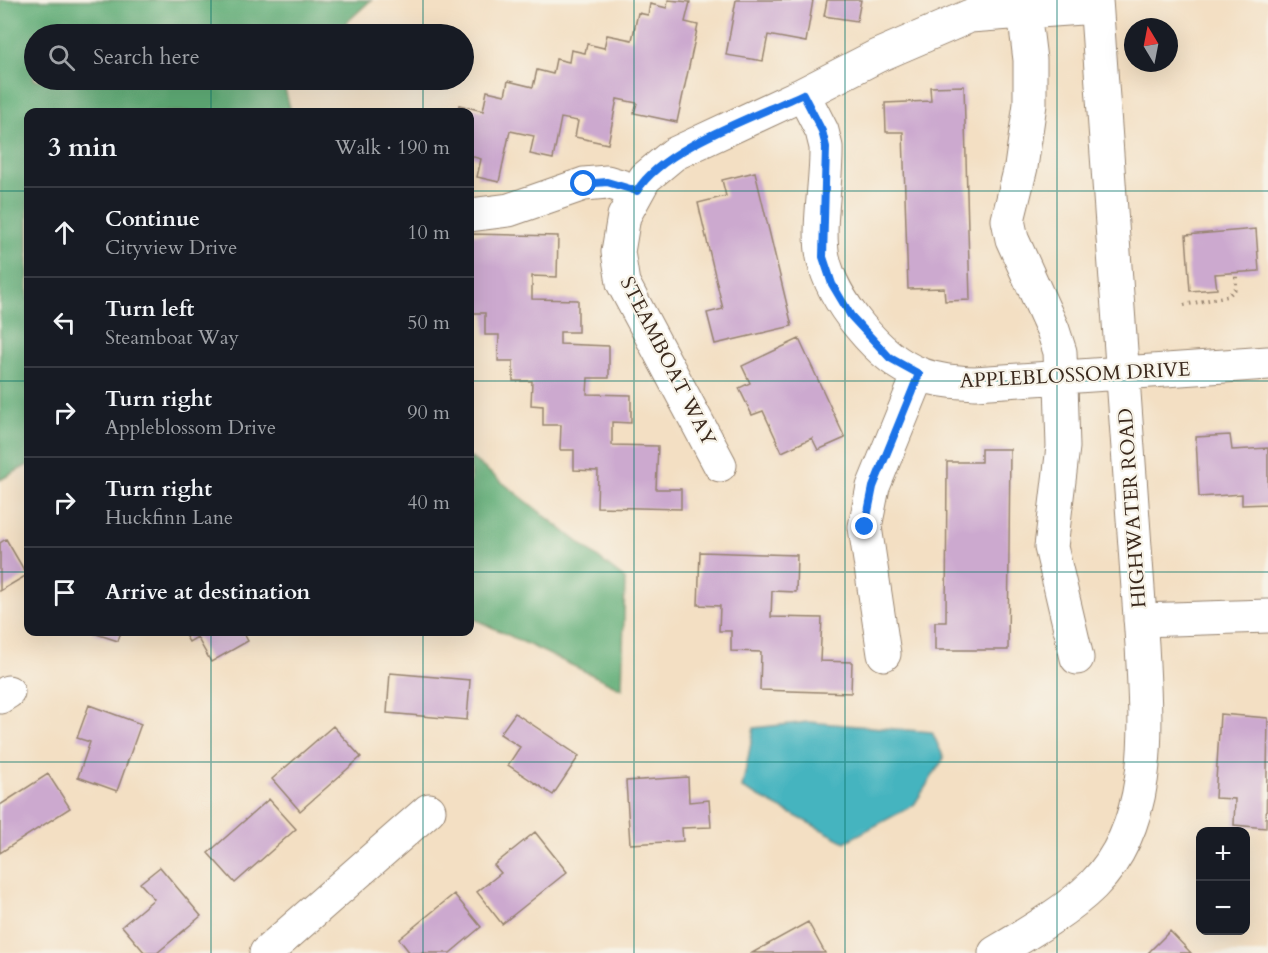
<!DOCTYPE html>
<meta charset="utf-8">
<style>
body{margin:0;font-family:Cardo,serif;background:#242831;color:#f1f3f6}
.controls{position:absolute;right:18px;bottom:18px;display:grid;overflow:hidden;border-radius:12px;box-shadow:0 6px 24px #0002}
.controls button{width:54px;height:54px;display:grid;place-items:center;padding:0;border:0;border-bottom:2px solid #363941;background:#171b24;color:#f1f3f6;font:30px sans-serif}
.compass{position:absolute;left:1124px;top:18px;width:54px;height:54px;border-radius:50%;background:#171b24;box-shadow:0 6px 24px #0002;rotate:350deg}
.stop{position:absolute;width:18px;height:18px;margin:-14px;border:4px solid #1a73e8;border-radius:50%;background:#fff}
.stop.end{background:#1a73e8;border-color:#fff;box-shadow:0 2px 6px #0008}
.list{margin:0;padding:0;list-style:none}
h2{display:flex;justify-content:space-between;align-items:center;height:78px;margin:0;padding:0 24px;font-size:26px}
h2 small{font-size:20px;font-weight:400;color:#9ea1a6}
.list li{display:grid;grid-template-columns:39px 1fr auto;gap:18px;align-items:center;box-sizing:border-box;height:90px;padding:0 24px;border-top:2px solid #363941}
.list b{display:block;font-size:22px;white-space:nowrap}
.list p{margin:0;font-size:20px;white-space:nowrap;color:#9ea1a6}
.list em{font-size:20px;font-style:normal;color:#9ea1a6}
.icon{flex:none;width:33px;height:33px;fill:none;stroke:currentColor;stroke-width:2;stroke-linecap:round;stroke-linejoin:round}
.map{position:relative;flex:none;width:1268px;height:953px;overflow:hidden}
.search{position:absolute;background:#171b24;box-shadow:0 6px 24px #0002;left:24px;top:24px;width:450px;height:66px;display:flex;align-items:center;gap:15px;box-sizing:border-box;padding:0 21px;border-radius:33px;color:#9ea1a6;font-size:22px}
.panel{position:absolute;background:#171b24;box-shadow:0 6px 24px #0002;left:24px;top:108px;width:450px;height:528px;border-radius:12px}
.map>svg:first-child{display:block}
.forest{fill:#61ad77;stroke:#4e6c4a;stroke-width:1.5}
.water{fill:#45b4bf;stroke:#406f6e;stroke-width:1.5}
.building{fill:#cca9cf}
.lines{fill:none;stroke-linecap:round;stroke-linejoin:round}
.minor-casing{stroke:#978470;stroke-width:35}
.path{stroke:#978470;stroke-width:4;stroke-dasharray:1.5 4.5;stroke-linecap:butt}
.minor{stroke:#fff;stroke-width:33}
.route{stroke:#1a73e8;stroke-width:8}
.grid{fill:none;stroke:#0f766e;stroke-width:1.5;stroke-opacity:0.55}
.labels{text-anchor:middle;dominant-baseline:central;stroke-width:4.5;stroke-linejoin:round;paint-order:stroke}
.street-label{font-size:20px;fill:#3b2a1e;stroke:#f7f3e8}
</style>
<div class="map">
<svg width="1268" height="953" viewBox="0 0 1268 953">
<rect width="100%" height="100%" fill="#f7f3e8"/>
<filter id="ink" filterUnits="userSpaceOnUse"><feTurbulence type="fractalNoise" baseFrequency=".0167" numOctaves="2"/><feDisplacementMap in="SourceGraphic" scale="12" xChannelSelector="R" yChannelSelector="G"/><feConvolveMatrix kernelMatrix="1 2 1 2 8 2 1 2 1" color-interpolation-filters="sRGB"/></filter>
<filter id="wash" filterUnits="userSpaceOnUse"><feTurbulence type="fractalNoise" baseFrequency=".008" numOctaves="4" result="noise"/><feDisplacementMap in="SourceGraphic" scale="24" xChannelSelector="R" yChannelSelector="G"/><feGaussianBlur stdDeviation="1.35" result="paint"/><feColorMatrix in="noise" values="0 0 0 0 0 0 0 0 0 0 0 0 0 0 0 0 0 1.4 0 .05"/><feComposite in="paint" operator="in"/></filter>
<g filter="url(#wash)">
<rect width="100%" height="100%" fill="#f3dfc3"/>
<!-- forest -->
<path class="forest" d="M 0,0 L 371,0 L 334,34 L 34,34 L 34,80 L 285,80 L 283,82 L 291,112 L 28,112 L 28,465 L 0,480 Z
M 470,457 L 625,579 L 622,689 L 470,617 Z"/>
<!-- water -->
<path class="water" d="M 808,722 L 932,732 L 944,758 L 914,805 L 845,842 L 742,788 L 754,728 Z"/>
<g id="blocks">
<!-- building -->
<path class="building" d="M 668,0 L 690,2 L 685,22 L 698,25 L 677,122 L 634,113 L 637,103 L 617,99 L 608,144 L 575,137 L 578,121 L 561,118 L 553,159 L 530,154 L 534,136 L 510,131 L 499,182 L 477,177 L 481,159 L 470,156 L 470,112 L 457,112 L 459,105 L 483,111 L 487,91 L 505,95 L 508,81 L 533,87 L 537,70 L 553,74 L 556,59 L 569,62 L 571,50 L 585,53 L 587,44 L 604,48 L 607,35 L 632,40 L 638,13 L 648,15 L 650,4 L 667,8 Z
M 736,0 L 813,0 L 806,42 L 768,35 L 763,61 L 726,55 Z
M 827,0 L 861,0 L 857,21 L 824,16 Z
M 964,86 L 970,300 L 945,301 L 944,288 L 908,289 L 903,132 L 886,132 L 885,103 L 931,101 L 930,87 Z
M 755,172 L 792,326 L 715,344 L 707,313 L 723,309 L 698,203 L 726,196 L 722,180 Z
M 1256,229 L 1259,271 L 1215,274 L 1217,289 L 1190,291 L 1186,235 Z
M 470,234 L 558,236 L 557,277 L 532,276 L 532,299 L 578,300 L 578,332 L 560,332 L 560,344 L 609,346 L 609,378 L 588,378 L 587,394 L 631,395 L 631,423 L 612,422 L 612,445 L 658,446 L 656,489 L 681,489 L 681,509 L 597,507 L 598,471 L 574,470 L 574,450 L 560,450 L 561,425 L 543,425 L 543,406 L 531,405 L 532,381 L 513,381 L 513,361 L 498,361 L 499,335 L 485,335 L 485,313 L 470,313 Z
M 799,339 L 845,438 L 818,450 L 812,438 L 782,452 L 763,411 L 752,415 L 739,388 L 750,383 L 742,366 Z
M 1230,435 L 1232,450 L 1268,448 L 1268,504 L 1242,505 L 1242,494 L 1199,497 L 1196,437 Z
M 981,449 L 1010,449 L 1008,650 L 935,650 L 935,622 L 946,622 L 947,462 L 981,462 Z
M 6,539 L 27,575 L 0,591 L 0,543 Z
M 700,552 L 797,555 L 796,592 L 772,591 L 771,617 L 822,618 L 820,661 L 852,662 L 851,693 L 760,690 L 761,652 L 731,651 L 731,631 L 719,631 L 720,606 L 698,605 Z
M 90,632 L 121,632 L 118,641 Z
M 183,632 L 243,632 L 248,641 L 211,662 L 197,637 L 189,642 Z
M 390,673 L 470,680 L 467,720 L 387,713 Z
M 89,705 L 141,724 L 117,791 L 78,777 L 90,742 L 77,738 Z
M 515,713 L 579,756 L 553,795 L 508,765 L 520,747 L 500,734 Z
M 1220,714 L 1268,718 L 1266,828 L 1234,825 L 1235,799 L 1215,798 Z
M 333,726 L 361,757 L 300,811 L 272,779 Z
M 48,774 L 70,808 L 0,853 L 0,805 Z
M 688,777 L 689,802 L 709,800 L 711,827 L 682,828 L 683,841 L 630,844 L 626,781 Z
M 269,799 L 296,829 L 235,883 L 208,853 Z
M 535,832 L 567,872 L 502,924 L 477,892 L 501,873 L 494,865 Z
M 160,867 L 201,916 L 157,953 L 145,953 L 122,926 L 154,899 L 140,883 Z
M 454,894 L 481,927 L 450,953 L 410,953 L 399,939 Z
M 808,922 L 825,953 L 752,953 Z
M 1170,931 L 1191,953 L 1148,953 Z"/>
</g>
</g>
<g filter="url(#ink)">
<use href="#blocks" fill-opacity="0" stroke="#978470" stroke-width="1.5"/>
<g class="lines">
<!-- minor casing -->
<g class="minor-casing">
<path id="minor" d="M 1024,11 L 1030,60 L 1030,104 L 1021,167 L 1008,220 L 1012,239 L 1053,330 L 1060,352 L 1063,447 L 1051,547 L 1077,658
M 803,94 L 822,131 L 826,147 C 827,181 817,226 823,257 C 832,300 879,359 920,374 C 938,381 956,382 975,383 L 1268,363
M 470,215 L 509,210 L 584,184 L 607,182 L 637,191
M 720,465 L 623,283 L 618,252 L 624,216 L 645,178 L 674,154 L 803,94 L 877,56 L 970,16 L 1096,7
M 1140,620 L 1268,616
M 884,654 L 865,527 L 873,487 L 919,374
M 0,697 L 8,692
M 266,953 L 429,810
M 995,953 C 1025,935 1068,910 1093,885 C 1155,823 1146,725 1142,645 L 1096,0"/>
</g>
<!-- path -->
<path class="path" d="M 1184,305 L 1228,296 L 1236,288 L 1236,273"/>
<!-- minor -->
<use href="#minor" class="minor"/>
</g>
</g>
<g class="lines" filter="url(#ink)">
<!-- route -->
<path class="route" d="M 584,184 L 607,182 L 637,191 C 662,148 757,116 803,94 L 822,131 L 826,147 L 823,257 L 832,284 L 851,316 L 890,358 L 919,374 L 873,487 L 865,527"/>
</g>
<!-- grid -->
<path class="grid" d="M 211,0 L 211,34M 423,0 L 423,34M 634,0 L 634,953M 845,0 L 845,953M 1057,0 L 1057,953M 211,80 L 211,112M 423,80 L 423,112M 0,191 L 28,191M 470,191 L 1268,191M 0,381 L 28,381M 470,381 L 1268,381M 0,572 L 28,572M 470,572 L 1268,572M 211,632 L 211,953M 423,632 L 423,953M 0,762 L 1268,762"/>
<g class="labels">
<!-- street labels -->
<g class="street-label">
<text transform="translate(668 361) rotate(63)">STEAMBOAT WAY</text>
<text transform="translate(1075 375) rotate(-3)">APPLEBLOSSOM DRIVE</text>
<text transform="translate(1132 508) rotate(-94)">HIGHWATER ROAD</text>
</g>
</g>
</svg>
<div class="controls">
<button>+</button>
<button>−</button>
</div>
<svg class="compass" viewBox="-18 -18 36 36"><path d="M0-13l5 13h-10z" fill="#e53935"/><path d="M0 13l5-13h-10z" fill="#9ea1a6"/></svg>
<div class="stop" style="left:584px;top:184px"></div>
<div class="stop end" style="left:865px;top:527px"></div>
<div class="search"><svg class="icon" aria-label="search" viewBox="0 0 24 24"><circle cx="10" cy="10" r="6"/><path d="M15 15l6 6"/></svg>Search here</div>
<section class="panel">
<h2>3 min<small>Walk · 190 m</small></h2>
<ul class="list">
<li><svg class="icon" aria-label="ahead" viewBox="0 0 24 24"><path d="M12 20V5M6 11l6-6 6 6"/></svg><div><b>Continue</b><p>Cityview Drive</p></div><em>10 m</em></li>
<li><svg class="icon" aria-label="left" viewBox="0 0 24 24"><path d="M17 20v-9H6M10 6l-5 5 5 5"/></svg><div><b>Turn left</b><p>Steamboat Way</p></div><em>50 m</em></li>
<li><svg class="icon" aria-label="right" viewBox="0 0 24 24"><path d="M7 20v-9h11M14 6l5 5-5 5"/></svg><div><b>Turn right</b><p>Appleblossom Drive</p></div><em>90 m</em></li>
<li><svg class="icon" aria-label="right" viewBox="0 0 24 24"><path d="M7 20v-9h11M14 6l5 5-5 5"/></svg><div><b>Turn right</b><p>Huckfinn Lane</p></div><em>40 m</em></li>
<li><svg class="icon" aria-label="arrive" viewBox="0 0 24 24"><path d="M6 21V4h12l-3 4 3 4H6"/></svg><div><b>Arrive at destination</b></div></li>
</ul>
</section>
</div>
